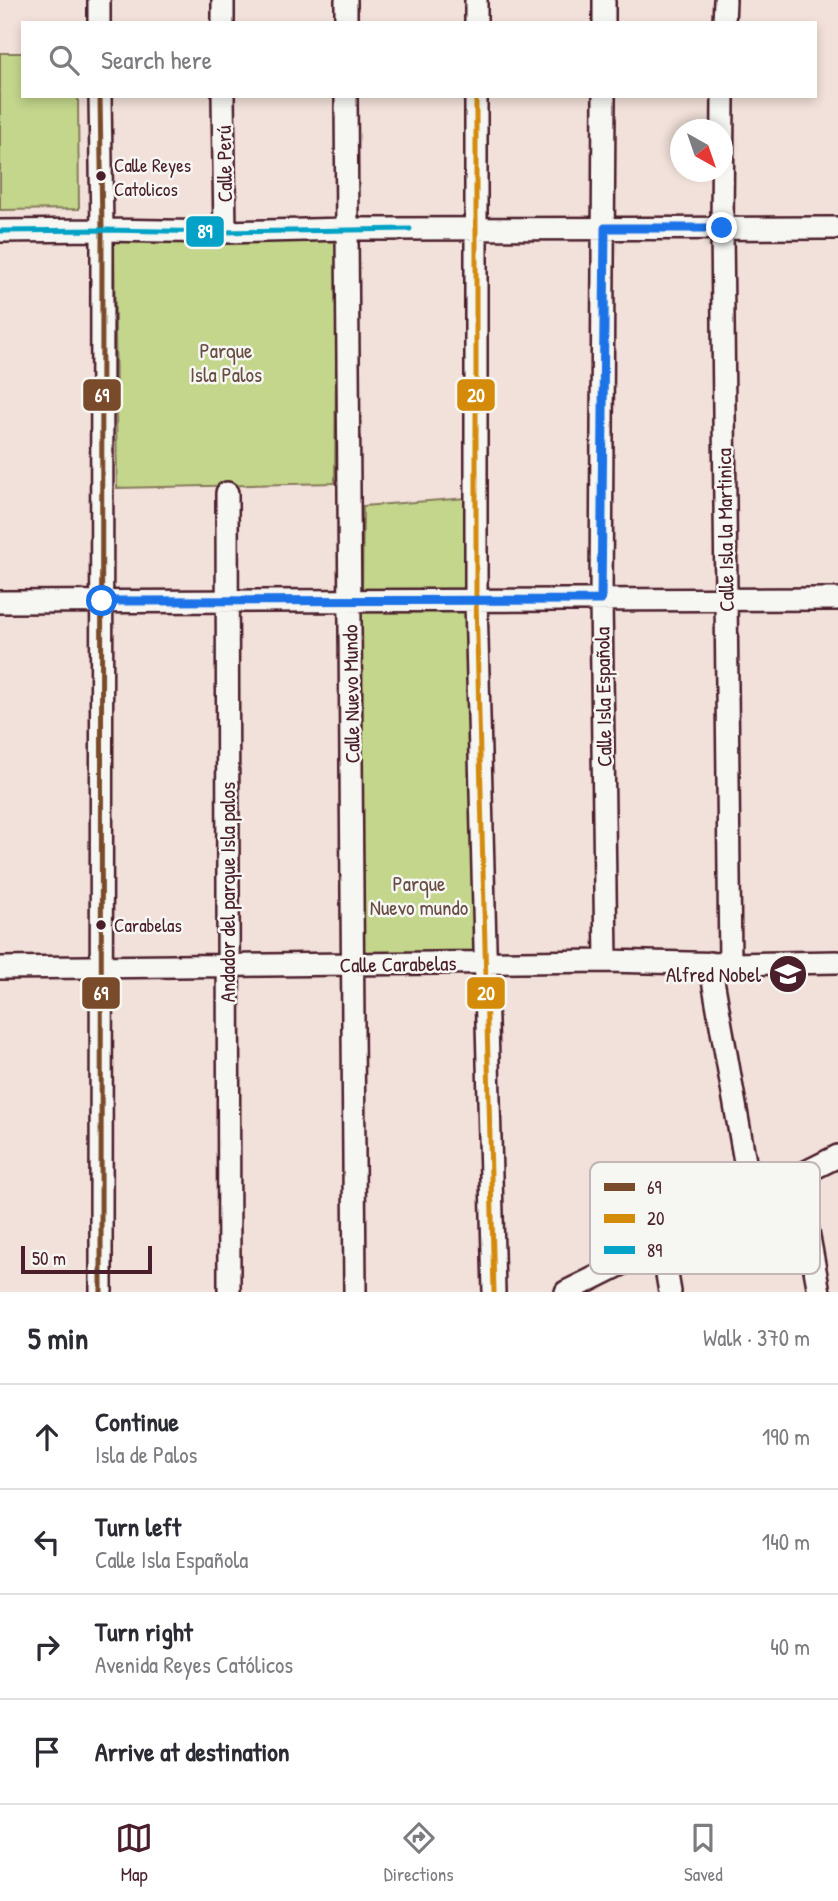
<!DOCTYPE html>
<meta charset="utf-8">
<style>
body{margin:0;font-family:"Patrick Hand",sans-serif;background:#f7f7f7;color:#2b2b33}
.compass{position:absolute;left:670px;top:119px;width:63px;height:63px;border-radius:50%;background:#fff;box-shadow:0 4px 10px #0003;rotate:140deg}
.scale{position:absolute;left:21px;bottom:18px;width:131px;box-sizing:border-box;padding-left:7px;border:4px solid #4a1f2b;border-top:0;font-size:19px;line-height:24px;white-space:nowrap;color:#4a1f2b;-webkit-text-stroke:5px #f6f6f2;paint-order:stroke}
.stop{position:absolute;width:21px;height:21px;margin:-16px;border:5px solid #1a73e8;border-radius:50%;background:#fff}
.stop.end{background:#1a73e8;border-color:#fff;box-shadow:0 2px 7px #0008}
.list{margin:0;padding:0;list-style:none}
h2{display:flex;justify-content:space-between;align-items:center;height:91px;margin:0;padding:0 28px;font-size:30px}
h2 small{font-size:23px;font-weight:400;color:#7c7c81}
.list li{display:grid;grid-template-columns:46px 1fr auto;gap:21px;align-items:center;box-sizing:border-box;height:105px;padding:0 28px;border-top:2px solid #e1e1e2}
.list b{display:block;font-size:26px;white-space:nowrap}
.list p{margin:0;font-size:23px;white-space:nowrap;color:#7c7c81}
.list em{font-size:23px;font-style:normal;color:#7c7c81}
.icon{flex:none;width:38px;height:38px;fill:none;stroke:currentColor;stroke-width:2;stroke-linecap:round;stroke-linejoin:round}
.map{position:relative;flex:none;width:838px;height:1292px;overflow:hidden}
.search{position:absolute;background:#fff;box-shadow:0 4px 10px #0003;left:21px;right:21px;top:21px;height:77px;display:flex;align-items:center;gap:18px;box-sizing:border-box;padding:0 24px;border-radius:0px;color:#7c7c81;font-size:26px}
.sheet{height:511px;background:#fff}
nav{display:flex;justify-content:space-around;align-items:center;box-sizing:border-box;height:98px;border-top:2px solid #e1e1e2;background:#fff;font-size:19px;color:#7c7c81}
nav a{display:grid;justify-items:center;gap:4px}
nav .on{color:#4a1f2b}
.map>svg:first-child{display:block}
.green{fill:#c3d68b;stroke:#867a5b;stroke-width:2}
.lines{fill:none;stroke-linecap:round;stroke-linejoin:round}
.minor-casing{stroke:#4a1f2b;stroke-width:26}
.minor{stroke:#f6f6f2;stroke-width:21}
.bus-1-casing{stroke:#f6f6f2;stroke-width:10}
.bus-2-casing{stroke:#f6f6f2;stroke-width:10}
.bus-3-casing{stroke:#f6f6f2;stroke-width:10}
.bus-1{stroke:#7a4b2a;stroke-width:5}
.bus-2{stroke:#d48b09;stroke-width:5}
.bus-3{stroke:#04a2c6;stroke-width:5}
.route{stroke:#1a73e8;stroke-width:9}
.bus-dot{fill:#4a1f2b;stroke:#f6f6f2;stroke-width:2.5}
.labels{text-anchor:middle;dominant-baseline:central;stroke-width:5;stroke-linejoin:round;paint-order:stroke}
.bus-label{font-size:19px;fill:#4a1f2b;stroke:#f6f6f2;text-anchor:start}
.street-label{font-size:21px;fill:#4a1f2b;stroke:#f6f6f2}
.park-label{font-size:21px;fill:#684d43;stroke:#f6f6f2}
.poi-label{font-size:21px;fill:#4a1f2b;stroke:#f6f6f2;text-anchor:end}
.key{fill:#f6f6f2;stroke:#c2b6b6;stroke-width:2}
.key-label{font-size:19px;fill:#4a1f2b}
.line-badge{stroke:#f6f6f2;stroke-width:2.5}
.badge-label{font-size:19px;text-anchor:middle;font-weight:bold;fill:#fff}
</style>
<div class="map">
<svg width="838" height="1292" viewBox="0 0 838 1292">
<rect width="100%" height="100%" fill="#f2e1da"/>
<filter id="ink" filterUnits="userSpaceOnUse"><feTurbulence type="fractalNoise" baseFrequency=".0143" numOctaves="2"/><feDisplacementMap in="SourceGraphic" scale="14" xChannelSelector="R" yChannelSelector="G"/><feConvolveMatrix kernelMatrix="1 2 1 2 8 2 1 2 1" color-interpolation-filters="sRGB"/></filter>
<g filter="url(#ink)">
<!-- green -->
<path class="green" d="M 0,53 L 23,53 L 23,96 L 78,96 L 79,209 L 0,210 Z
M 337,240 L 335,483 L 117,488 L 114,242 Z
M 467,498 L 467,589 L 362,589 L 363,506 Z
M 467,610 L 475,954 L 364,956 L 361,612 Z"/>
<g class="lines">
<!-- minor casing -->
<g class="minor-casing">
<path id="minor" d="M 99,0 L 99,23
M 223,0 L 223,23
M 604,0 L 604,23
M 346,23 L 346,0
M 476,23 L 476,0
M 724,23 L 725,0
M 100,96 L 102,230 L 101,1292
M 223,96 L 225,232
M 346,96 L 355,1292
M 476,96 L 476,600 L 494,1292
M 604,96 L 601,600 L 606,961
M 723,96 L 722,228 L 730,964
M 0,231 L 102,230 L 225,232 L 346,229 L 838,228
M 227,493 L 229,1292
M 0,602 L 838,599
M 710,963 L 747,1173 L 754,1198
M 0,968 L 606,961 L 730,964 L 838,962
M 798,1176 L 819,1292
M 662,1245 L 670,1292
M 566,1292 L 838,1156"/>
</g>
<!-- minor -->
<use href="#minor" class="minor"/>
<!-- bus-1 casing -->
<g class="bus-1-casing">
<path id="bus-1" d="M 100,96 L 102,230 L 101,1292"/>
</g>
<!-- bus-2 casing -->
<g class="bus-2-casing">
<path id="bus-2" d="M 476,96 L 476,600 L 494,1292"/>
</g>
<!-- bus-3 casing -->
<g class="bus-3-casing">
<path id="bus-3" d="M 0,231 L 102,230 L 225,232 L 410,229"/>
</g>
<!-- bus-1 -->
<use href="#bus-1" class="bus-1"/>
<!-- bus-2 -->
<use href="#bus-2" class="bus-2"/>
<!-- bus-3 -->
<use href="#bus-3" class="bus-3"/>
</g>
</g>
<g class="lines" filter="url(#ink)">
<!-- route -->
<path class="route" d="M 102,601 L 601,600 L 605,228 L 722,228"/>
</g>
<!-- icons -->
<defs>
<g id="school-disc" transform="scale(2.0125)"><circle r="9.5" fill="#4a1f2b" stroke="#f6f6f2"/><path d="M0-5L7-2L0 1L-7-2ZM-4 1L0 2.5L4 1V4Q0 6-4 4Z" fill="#fff"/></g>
</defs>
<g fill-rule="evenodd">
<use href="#school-disc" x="788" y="974"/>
</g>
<!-- markers -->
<g class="bus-dot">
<circle cx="101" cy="176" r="6"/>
<circle cx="101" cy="925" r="6"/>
</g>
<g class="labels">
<!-- bus labels -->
<g class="bus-label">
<text x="114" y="165">Calle Reyes<tspan x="114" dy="24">Catolicos</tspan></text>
<text x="114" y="925">Carabelas</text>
</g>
<!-- street labels -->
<g class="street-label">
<text transform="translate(224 164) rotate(-91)">Calle Perú</text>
<text transform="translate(725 530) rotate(-91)">Calle Isla la Martinica</text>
<text transform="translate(351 694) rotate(-91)">Calle Nuevo Mundo</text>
<text transform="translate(603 697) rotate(-91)">Calle Isla Española</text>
<text transform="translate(227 892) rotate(-90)">Andador del parque Isla palos</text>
<text transform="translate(398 964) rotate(-1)">Calle Carabelas</text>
</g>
<!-- park labels -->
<g class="park-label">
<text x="226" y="350">Parque<tspan x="226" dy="24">Isla Palos</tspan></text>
<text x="419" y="883">Parque<tspan x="419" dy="24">Nuevo mundo</tspan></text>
</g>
<!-- poi labels -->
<g class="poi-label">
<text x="761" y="974">Alfred Nobel</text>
</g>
</g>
<!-- legend -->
<rect x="590" y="1162" width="230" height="112" rx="10" class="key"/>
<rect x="604" y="1183" width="31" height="8" fill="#7a4b2a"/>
<rect x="604" y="1214" width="31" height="9" fill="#d48b09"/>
<rect x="604" y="1246" width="31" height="8" fill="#04a2c6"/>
<g class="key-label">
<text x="647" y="1194">69</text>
<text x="647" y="1225">20</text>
<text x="647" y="1257">89</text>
</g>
<g class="line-badge">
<rect x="185" y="215" width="40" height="33" rx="7" fill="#04a2c6"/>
<rect x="82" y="378" width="40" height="34" rx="7" fill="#7a4b2a"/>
<rect x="456" y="378" width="40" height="34" rx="7" fill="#d48b09"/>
<rect x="81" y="976" width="40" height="34" rx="7" fill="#7a4b2a"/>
<rect x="466" y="976" width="40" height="34" rx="7" fill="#d48b09"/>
</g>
<g class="badge-label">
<text x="205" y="238">89</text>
<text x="102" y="402">69</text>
<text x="476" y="402">20</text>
<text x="101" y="1000">69</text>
<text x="486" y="1000">20</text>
</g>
</svg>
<svg class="compass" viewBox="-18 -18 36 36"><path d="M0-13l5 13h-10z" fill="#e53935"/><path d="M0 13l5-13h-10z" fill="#7c7c81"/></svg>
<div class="scale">50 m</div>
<div class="stop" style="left:102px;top:601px"></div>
<div class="stop end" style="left:722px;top:228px"></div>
<div class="search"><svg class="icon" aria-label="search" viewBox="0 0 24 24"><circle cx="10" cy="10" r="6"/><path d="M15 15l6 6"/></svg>Search here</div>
</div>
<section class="sheet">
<h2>5 min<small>Walk · 370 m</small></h2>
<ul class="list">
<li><svg class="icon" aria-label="ahead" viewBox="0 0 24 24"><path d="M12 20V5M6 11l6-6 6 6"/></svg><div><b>Continue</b><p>Isla de Palos</p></div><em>190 m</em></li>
<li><svg class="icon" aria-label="left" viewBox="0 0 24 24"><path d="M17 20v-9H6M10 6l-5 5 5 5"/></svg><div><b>Turn left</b><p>Calle Isla Española</p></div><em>140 m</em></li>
<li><svg class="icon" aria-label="right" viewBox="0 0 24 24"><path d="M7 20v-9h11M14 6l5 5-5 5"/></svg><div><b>Turn right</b><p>Avenida Reyes Católicos</p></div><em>40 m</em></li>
<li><svg class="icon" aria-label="arrive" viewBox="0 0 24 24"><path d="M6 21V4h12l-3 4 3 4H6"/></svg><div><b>Arrive at destination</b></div></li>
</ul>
</section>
<nav>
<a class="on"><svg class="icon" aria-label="map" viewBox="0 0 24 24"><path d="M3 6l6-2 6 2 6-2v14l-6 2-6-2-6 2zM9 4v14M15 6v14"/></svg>Map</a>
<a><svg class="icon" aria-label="directions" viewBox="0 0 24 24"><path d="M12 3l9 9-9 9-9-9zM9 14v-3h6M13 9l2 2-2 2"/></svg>Directions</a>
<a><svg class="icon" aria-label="saved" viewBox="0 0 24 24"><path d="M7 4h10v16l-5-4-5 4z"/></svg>Saved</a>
</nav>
